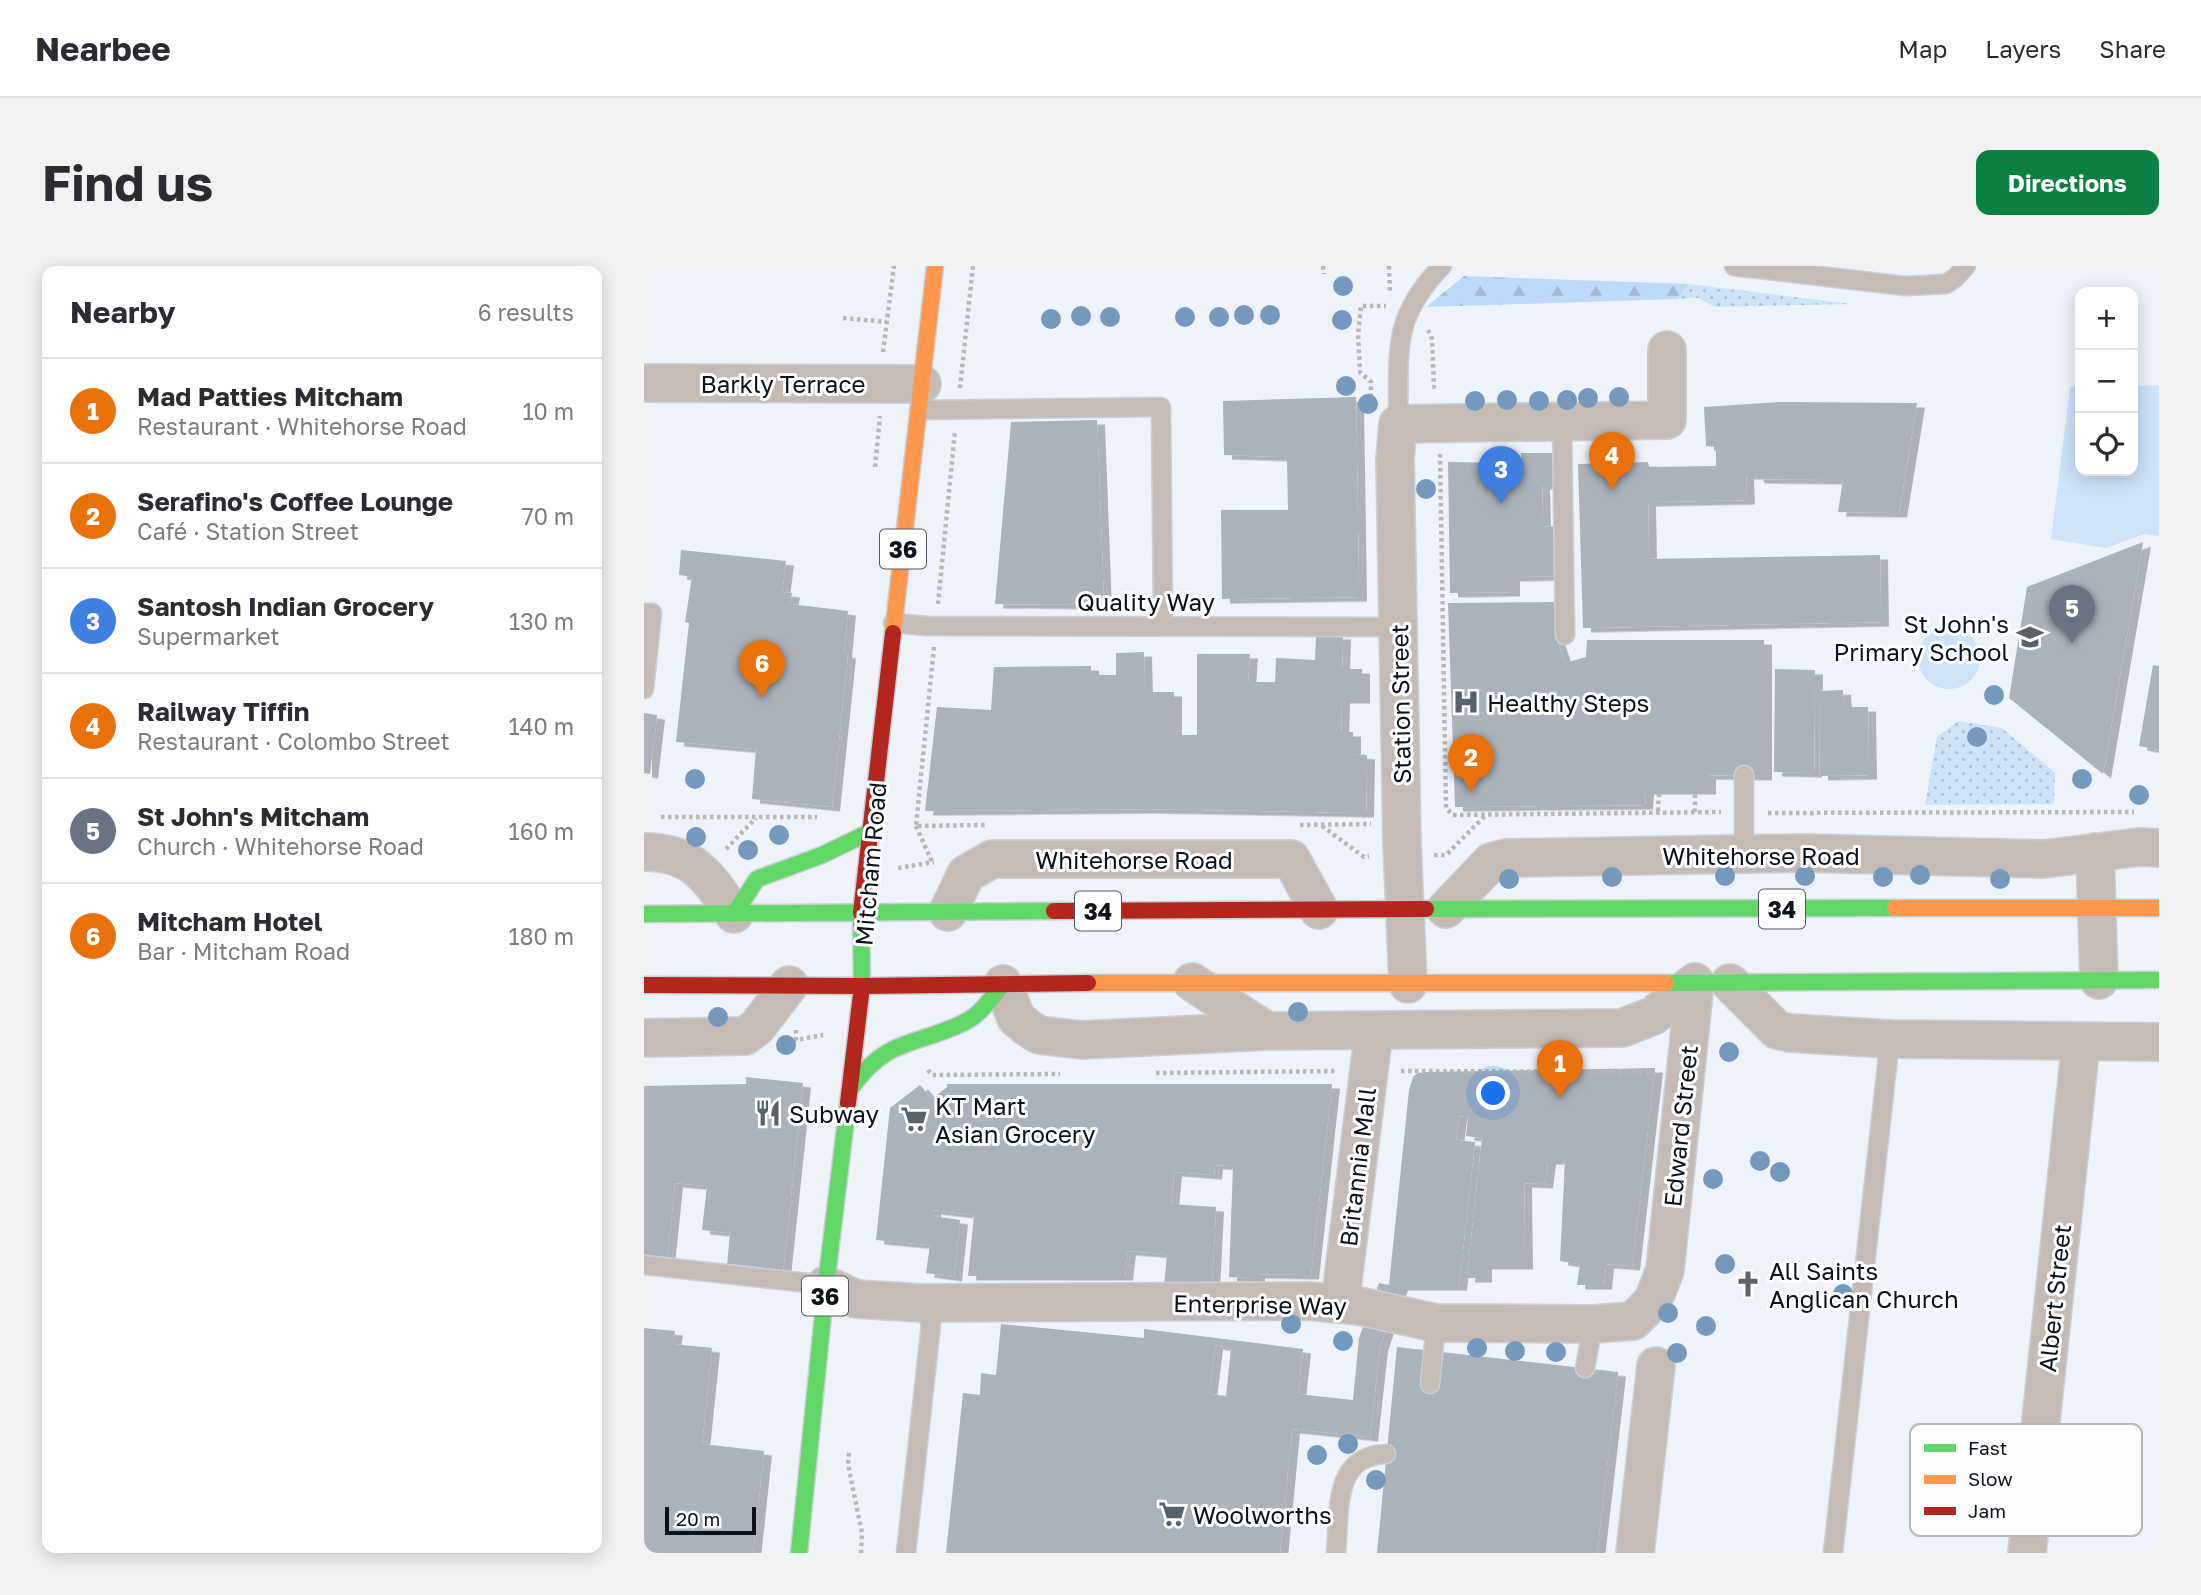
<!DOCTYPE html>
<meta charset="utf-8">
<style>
body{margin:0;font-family:"Golos Text",sans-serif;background:#f2f2f3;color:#2b2b33}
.controls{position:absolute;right:21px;top:21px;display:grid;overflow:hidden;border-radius:14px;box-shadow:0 4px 18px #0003}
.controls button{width:63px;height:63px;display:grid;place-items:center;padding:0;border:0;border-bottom:2px solid #e1e1e2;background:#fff;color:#2b2b33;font:35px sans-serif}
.scale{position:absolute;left:21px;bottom:18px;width:91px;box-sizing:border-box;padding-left:7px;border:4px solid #0a121c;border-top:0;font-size:19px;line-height:24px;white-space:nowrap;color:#0a121c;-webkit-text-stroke:5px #fefefe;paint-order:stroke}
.you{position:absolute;left:850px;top:828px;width:24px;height:24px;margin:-18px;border:5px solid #fff;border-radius:50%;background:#1a73e8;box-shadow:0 0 0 10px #1a73e833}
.badge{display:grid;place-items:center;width:46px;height:46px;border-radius:50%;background:#0b8043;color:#fff;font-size:23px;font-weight:700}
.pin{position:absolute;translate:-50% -58px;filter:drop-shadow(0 2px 4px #0008)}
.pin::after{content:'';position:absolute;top:37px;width:24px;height:21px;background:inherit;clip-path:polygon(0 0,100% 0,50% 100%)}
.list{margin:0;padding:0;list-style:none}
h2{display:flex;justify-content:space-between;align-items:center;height:91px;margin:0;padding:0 28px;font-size:30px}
h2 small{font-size:23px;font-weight:400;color:#7c7c81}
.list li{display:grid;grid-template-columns:46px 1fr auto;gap:21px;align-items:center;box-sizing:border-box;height:105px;padding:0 28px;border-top:2px solid #e1e1e2}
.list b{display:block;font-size:26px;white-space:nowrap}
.list p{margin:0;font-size:23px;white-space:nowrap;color:#7c7c81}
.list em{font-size:23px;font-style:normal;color:#7c7c81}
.icon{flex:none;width:38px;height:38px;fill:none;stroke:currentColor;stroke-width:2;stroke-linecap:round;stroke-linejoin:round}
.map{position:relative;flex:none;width:1515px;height:1287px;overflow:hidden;border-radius:14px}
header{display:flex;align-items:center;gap:42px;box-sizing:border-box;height:98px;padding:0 35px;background:#fff;border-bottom:2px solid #e1e1e2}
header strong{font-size:33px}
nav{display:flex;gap:38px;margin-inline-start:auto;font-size:24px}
.intro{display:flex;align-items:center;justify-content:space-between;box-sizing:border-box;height:168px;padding:0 42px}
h1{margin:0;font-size:49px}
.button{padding:18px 32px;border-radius:14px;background:#0b8043;color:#fff;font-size:24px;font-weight:700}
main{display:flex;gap:42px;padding:0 42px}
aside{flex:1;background:#fff;border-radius:14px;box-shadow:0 4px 18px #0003}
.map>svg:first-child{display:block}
.grass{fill:url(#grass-dots)}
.forest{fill:url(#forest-firs)}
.garden{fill:#cee2f8}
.building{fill:#abb2ba;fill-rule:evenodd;filter:url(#shadow)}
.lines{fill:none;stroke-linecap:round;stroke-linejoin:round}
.lane-casing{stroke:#cacfd5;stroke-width:21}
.street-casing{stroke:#cacfd5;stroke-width:40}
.fast-casing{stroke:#cacfd5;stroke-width:19}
.slow-casing{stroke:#cacfd5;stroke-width:19}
.jam-casing{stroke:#cacfd5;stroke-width:19}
.path{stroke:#bbb6b4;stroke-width:4.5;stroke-dasharray:3.5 3.5;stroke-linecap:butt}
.lane{stroke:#c5bbb6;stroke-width:18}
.street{stroke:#c5bbb6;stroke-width:37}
.fast{stroke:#63d668;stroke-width:16}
.slow{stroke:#ff974d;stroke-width:16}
.jam{stroke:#b3261e;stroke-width:16}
.tree{fill:#7599bc}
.labels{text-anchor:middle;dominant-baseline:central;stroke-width:6;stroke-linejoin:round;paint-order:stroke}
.shield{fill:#fefefe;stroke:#535960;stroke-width:2}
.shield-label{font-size:23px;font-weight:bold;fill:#0a121c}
.street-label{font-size:24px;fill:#0a121c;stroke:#fefefe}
.poi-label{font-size:24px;fill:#0a121c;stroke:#fefefe;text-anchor:start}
.key{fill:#fefefe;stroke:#b5b7ba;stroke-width:2}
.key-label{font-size:19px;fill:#0a121c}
</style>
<header>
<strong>Nearbee</strong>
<nav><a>Map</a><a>Layers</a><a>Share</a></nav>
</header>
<div class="intro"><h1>Find us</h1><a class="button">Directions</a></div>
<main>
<aside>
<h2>Nearby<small>6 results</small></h2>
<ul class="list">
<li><span class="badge" style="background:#e8710a">1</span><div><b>Mad Patties Mitcham</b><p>Restaurant · Whitehorse Road</p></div><em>10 m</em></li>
<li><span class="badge" style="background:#e8710a">2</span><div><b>Serafino's Coffee Lounge</b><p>Café · Station Street</p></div><em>70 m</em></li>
<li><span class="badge" style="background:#3f7fe0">3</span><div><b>Santosh Indian Grocery</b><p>Supermarket</p></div><em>130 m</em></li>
<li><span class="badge" style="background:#e8710a">4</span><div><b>Railway Tiffin</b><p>Restaurant · Colombo Street</p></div><em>140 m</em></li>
<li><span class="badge" style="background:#6b7280">5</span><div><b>St John's Mitcham</b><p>Church · Whitehorse Road</p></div><em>160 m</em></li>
<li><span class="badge" style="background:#e8710a">6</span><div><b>Mitcham Hotel</b><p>Bar · Mitcham Road</p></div><em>180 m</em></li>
</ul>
</aside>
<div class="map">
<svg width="1515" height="1287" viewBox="0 0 1515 1287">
<defs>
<pattern id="grass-dots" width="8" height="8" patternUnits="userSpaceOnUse" patternTransform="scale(1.75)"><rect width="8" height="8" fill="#cee2f8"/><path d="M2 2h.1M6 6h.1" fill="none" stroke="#b0c1d4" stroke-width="1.8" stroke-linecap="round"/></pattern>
<pattern id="forest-firs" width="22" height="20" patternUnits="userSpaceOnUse" patternTransform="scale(1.75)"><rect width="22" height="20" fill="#bedafa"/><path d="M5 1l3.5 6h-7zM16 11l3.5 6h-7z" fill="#a2bad6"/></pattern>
<filter id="shadow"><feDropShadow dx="8" dy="4.5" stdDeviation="0" flood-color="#0004"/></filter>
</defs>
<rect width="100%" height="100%" fill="#edf3f9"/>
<!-- grass -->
<path class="grass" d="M 1045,18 L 1208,38 L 1071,41 L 1054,32 L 1033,33 Z
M 1314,455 L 1358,462 L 1411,507 L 1410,538 L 1281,539 L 1293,471 Z"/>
<!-- forest -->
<path class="forest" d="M 820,10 L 1045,18 L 1033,33 L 782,41 Z"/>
<!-- garden -->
<path class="garden" d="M 1515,119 L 1515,270 L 1500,268 L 1462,282 L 1407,273 L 1426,121 L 1436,120 L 1436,205 L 1489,205 L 1489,120 Z
M1274 392a31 31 0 1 1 62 0a31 31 0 1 1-62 0Z"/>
<!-- building -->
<path class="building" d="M 712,131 L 715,331 L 578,333 L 577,244 L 644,244 L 643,191 L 580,189 L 579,135 Z
M 1136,136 L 1273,137 L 1255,247 L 1194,246 L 1199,214 L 1113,213 L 1111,209 L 1102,209 L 1103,234 L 1004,236 L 1005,293 L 1236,289 L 1237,356 L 939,362 L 934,198 L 1004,196 L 1005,201 L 1072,200 L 1072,181 L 1062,180 L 1060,141 Z
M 453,154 L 460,339 L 351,338 L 367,156 Z
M 877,187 L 912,187 L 912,219 L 898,219 L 899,261 L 913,260 L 914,310 L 868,311 L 868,326 L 806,327 L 804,196 L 877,197 Z
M 1499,276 L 1459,508 L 1365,432 L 1383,321 Z
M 37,284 L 142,295 L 138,326 L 148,327 L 146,338 L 204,345 L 200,387 L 204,388 L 188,541 L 108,533 L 112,483 L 32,476 L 45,357 L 41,356 L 48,311 L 35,309 Z
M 912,336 L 913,374 L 921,397 L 942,391 L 943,374 L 1120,374 L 1120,510 L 1064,509 L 1064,524 L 1002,524 L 1001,539 L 811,541 L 804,337 Z
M 672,369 L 699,369 L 698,403 L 718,403 L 718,433 L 698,433 L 697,466 L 709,466 L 709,488 L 723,489 L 722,547 L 503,543 L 281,545 L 293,441 L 347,444 L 350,401 L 447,400 L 447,409 L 472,409 L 472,387 L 500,386 L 501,426 L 530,426 L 530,469 L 553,469 L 553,388 L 606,388 L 604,416 L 631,416 L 632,392 L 671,394 Z
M 1509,399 L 1515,400 L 1515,484 L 1495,480 Z
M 1131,403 L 1171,404 L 1170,507 L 1130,506 Z
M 1199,424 L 1200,441 L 1224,441 L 1225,509 L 1176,510 L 1175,425 Z
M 0,447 L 13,449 L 6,508 L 0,507 Z
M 1011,802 L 988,1000 L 962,998 L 960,1019 L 933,1019 L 936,998 L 916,995 L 921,894 L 904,894 L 901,918 L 880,917 L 881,999 L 840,999 L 840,1012 L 823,1012 L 838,872 L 822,870 L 824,851 L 815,850 L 812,874 L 831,876 L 815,1020 L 756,1020 L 736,1081 L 726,1171 L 648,1163 L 636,1287 L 302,1287 L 319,1127 L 336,1129 L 337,1107 L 352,1109 L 357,1058 L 500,1072 L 500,1063 L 659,1083 L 654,1128 L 709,1134 L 715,1072 L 735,1017 L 745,1019 L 765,824 L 769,811 L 774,807 L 783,806 ZM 571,1079 L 587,1082 L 582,1130 L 565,1128 Z
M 102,811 L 159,817 L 139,1006 L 83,1000 L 86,967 L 58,964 L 63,920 L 31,917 L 23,994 L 0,991 L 0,820 L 102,818 Z
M 303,818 L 688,818 L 667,1009 L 613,1008 L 613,1012 L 585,1011 L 589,900 L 571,899 L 570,909 L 530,906 L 527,938 L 572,941 L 568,1020 L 520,1021 L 523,988 L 484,985 L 481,1010 L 324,1010 L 330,949 L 289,944 L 289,950 L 316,954 L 310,1011 L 282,1007 L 286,979 L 232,974 L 246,842 L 276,819 L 288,833 L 303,821 Z
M 0,1062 L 31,1065 L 29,1078 L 68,1082 L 58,1178 L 120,1185 L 109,1287 L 0,1287 Z
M 753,1081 L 974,1106 L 953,1287 L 733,1287 Z"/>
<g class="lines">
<!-- lane casing -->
<g class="lane-casing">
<path id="lane" d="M 1090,0 L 1261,20 L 1302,18 L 1311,12 L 1322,0
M 275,144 L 517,141 L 519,359
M 918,156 L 921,369
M 754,158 C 756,90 745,54 798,0
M 0,347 L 8,347 L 0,423
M 249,357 L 283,360 L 754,361
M 1100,588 L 1100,509
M 0,999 L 182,1019
M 941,1102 L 949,1058
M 786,1118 L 792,1057
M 262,1287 L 287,1058 L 278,1037
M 692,1287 C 696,1246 688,1190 742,1188
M 1189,1287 L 1246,773"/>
</g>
<!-- street casing -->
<g class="street-casing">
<path id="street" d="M 0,117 L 278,118
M 0,586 C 50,586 64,611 90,648
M 1451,586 L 1455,714
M 802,643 L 847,596 L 863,592 L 1158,587 L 1400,593 L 1495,581 L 1515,582
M 304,646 L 322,608 L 348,593 L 647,593 L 675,644
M 548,716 L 623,765
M 1086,717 L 1133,764 L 1146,767 L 1246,773 L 1515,776
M 359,718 L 372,752 L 384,762 L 395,769 L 437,774 L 623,765 L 978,762 L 1009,750 L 1051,716
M 764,718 L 758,577 L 751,193 L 754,158 L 1023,154 L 1023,84
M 0,772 L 101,770 L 113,761 L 145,719
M 182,1019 L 212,1033 L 278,1037 L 665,1035 L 715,1040 L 792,1057 L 949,1058 L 989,1055 L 1009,1035 L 1021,1004 L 1051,716
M 696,1038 L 730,764
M 991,1287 L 1012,1100
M 1383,1287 L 1437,776"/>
</g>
<!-- fast casing -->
<g class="fast-casing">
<path id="fast" d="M 782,643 L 1251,642
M 217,647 L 218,720
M 0,648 L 410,645
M 90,648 L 113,613 L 178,589 L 228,565
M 1022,717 L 1515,714
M 207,822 C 244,770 271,781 321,756 C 337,748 348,731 359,718
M 155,1287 L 182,1019 L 204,837"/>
</g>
<!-- slow casing -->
<g class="slow-casing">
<path id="slow" d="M 249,367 L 291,0
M 1251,642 L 1515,642
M 444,717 L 1022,717"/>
</g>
<!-- jam casing -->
<g class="jam-casing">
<path id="jam" d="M 410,645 L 782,643
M 217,647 L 249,367
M 0,719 L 218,720 L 444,717
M 204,837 L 218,720"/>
</g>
<!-- path -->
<path class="path" d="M 679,0 L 680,8
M 745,0 L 746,28
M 199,52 L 243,56
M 784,64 L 788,73 L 790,121 L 787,121
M 239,86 L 250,0
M 316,122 L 329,0
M 727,138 L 727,116 L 716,106 L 714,69 L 717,40 L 742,40
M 796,188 L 802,542 L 809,549 L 1077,546
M 231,201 L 236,150
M 294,338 L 311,165
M 290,381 L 272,560 L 342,559
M 1014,545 L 1015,525
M 1051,546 L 1051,524
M 1124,547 L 1490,546
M 17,551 L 173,551
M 656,559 L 727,558
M 272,560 L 289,598
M 678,560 L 720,591 L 725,590
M 82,583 L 112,552
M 790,589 L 802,589 L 842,549
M 254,602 L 290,596
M 152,764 L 152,774 L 179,769
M 284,804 L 288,809 L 416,808
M 757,805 L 1011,806
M 512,807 L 693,805
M 205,1187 L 204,1198 L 218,1267 L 217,1287"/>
<!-- lane -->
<use href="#lane" class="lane"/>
<!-- street -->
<use href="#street" class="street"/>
<!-- fast -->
<use href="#fast" class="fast"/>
<!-- slow -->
<use href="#slow" class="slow"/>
<!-- jam -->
<use href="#jam" class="jam"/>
</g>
<!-- trees -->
<g class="tree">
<circle cx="699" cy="20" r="10"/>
<circle cx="600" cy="49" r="10"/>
<circle cx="626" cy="49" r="10"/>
<circle cx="437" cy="50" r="10"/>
<circle cx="466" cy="51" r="10"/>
<circle cx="541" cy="51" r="10"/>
<circle cx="575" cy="51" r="10"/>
<circle cx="407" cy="53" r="10"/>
<circle cx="698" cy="54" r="10"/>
<circle cx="702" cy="120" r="10"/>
<circle cx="975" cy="131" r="10"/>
<circle cx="944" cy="132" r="10"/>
<circle cx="863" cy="134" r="10"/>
<circle cx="923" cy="134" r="10"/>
<circle cx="831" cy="135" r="10"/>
<circle cx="895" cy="135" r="10"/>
<circle cx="724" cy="138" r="10"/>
<circle cx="782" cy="223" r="10"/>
<circle cx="1350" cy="429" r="10"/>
<circle cx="1333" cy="471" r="10"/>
<circle cx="51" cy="513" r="10"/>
<circle cx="1438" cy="513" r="10"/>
<circle cx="1495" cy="529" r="10"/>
<circle cx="135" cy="569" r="10"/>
<circle cx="52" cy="571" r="10"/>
<circle cx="104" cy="584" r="10"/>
<circle cx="1276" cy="609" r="10"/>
<circle cx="1081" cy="610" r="10"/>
<circle cx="1161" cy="610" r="10"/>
<circle cx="968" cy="611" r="10"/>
<circle cx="1239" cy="611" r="10"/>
<circle cx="865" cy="613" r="10"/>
<circle cx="1356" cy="613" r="10"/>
<circle cx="654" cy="746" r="10"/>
<circle cx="74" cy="751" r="10"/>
<circle cx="142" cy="779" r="10"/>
<circle cx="1085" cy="786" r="10"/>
<circle cx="1116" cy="895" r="10"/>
<circle cx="1136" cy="906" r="10"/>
<circle cx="1069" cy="913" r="10"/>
<circle cx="1081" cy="998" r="10"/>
<circle cx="1199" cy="1028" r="10"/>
<circle cx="1024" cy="1047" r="10"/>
<circle cx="647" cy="1058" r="10"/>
<circle cx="1062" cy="1060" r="10"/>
<circle cx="699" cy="1075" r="10"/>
<circle cx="833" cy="1082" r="10"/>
<circle cx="871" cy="1085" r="10"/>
<circle cx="912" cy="1086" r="10"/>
<circle cx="1033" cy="1087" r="10"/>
<circle cx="704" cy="1178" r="10"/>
<circle cx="673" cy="1189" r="10"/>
<circle cx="732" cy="1214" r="10"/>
</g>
<!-- icons -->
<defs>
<g id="school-bare" transform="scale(2.1)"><path d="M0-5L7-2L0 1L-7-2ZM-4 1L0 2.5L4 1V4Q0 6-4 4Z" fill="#596169" stroke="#fefefe" stroke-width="2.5" paint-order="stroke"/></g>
<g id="hospital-bare" transform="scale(2.1)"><path d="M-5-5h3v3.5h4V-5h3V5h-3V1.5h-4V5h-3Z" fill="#596169" stroke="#fefefe" stroke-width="2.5" paint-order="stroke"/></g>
<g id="restaurant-bare" transform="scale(2.1)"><path d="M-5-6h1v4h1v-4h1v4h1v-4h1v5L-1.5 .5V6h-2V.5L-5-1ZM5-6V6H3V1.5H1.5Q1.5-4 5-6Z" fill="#596169" stroke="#fefefe" stroke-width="2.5" paint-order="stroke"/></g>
<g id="supermarket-bare" transform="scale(2.1)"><path d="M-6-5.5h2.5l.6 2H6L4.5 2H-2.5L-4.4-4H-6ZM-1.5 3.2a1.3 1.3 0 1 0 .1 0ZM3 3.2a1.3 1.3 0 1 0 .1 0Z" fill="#596169" stroke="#fefefe" stroke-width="2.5" paint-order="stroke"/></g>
<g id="church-bare" transform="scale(2.1)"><path d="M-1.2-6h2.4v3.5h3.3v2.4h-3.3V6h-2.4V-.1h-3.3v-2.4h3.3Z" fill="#596169" stroke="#fefefe" stroke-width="2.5" paint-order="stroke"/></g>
</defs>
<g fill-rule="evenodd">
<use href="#school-bare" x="1386" y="371"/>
<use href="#hospital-bare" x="822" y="436"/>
<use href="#restaurant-bare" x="124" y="847"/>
<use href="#supermarket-bare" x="270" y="853"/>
<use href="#church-bare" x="1104" y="1018"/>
<use href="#supermarket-bare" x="528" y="1248"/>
</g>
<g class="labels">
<!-- shield labels -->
<g class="shield">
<rect x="236" y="263.5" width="46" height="39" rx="5"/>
<rect x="1115" y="623.5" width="46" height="39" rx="5"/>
<rect x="431" y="625.5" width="46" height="39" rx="5"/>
<rect x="158" y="1010.5" width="46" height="39" rx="5"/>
</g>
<g class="shield-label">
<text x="259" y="283">36</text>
<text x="1138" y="643">34</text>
<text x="454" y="645">34</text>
<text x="181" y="1030">36</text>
</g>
<!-- street labels -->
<g class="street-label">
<text x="139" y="117">Barkly Terrace</text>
<text x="502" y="335">Quality Way</text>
<text transform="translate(756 438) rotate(-91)">Station Street</text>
<text x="1117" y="589">Whitehorse Road</text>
<text x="490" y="593">Whitehorse Road</text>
<text transform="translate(226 598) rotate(-85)">Mitcham Road</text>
<text transform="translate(1036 860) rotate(-84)">Edward Street</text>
<text transform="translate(713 901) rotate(-83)">Britannia Mall</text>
<text transform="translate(1410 1032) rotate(-84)">Albert Street</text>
<text transform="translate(616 1038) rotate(1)">Enterprise Way</text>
</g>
<!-- poi labels -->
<g class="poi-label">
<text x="1365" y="357" text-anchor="end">St John's<tspan x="1365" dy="28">Primary School</tspan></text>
<text x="843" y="436">Healthy Steps</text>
<text x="291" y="839">KT Mart<tspan x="291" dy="28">Asian Grocery</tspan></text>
<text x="145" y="847">Subway</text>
<text x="1125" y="1004">All Saints<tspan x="1125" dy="28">Anglican Church</tspan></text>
<text x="549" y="1248">Woolworths</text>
</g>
</g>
<!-- legend -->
<rect x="1266" y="1158" width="232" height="112" rx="10" class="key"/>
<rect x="1280" y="1178" width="32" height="8" fill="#63d668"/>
<rect x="1280" y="1209" width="32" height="9" fill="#ff974d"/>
<rect x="1280" y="1241" width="32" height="8" fill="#b3261e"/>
<g class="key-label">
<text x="1324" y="1189">Fast</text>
<text x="1324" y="1220">Slow</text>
<text x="1324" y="1252">Jam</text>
</g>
</svg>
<div class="controls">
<button>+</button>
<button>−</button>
<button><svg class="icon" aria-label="locate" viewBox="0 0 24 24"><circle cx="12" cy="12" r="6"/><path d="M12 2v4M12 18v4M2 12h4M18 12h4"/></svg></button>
</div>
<div class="scale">20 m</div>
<div class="you"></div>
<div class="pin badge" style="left:916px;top:832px;background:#e8710a">1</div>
<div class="pin badge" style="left:827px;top:526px;background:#e8710a">2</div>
<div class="pin badge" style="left:857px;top:238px;background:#3f7fe0">3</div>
<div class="pin badge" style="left:968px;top:224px;background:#e8710a">4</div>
<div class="pin badge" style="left:1428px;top:377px;background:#6b7280">5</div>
<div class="pin badge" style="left:118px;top:432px;background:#e8710a">6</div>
</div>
</main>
